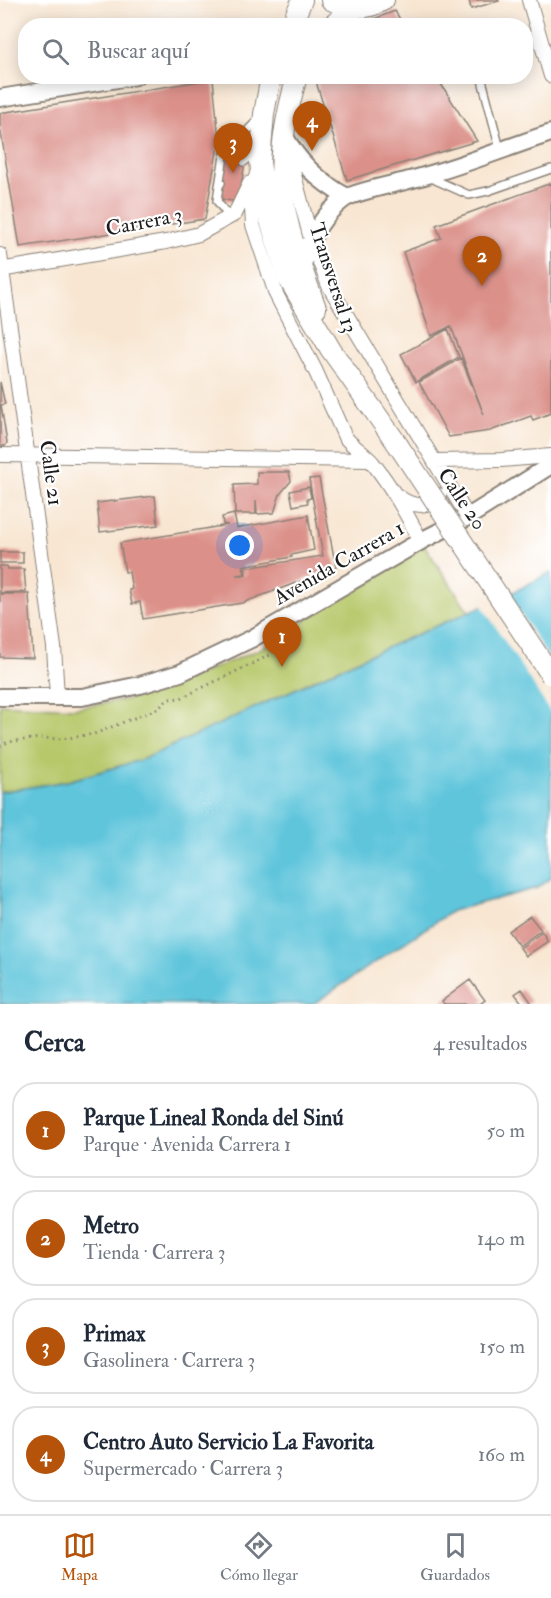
<!DOCTYPE html>
<html lang="es">
<meta charset="utf-8">
<style>
body{margin:0;font-family:"IM FELL Double Pica",serif;background:#f2f2f3;color:#1f2937}
.you{position:absolute;left:240px;top:546px;width:21px;height:21px;margin:-15px;border:4px solid #fff;border-radius:50%;background:#1a73e8;box-shadow:0 0 0 9px #1a73e833}
.badge{display:grid;place-items:center;width:39px;height:39px;border-radius:50%;background:#b45309;color:#fff;font-size:20px;font-weight:700}
.pin{position:absolute;translate:-50% -50px;filter:drop-shadow(0 2px 3px #0008)}
.pin::after{content:'';position:absolute;top:32px;width:21px;height:18px;background:inherit;clip-path:polygon(0 0,100% 0,50% 100%)}
.list{margin:0;padding:0;list-style:none}
h2{display:flex;justify-content:space-between;align-items:center;height:78px;margin:0;padding:0 24px;font-size:26px}
h2 small{font-size:20px;font-weight:400;color:#747a83}
.list li{display:grid;grid-template-columns:39px 1fr auto;gap:18px;align-items:center;box-sizing:border-box;height:96px;margin:0 12px 12px;padding:0 12px;border:2px solid #e0e1e3;border-radius:24px}
.list b{display:block;font-size:22px;white-space:nowrap}
.list p{margin:0;font-size:20px;white-space:nowrap;color:#747a83}
.list em{font-size:20px;font-style:normal;color:#747a83}
.icon{flex:none;width:33px;height:33px;fill:none;stroke:currentColor;stroke-width:2;stroke-linecap:round;stroke-linejoin:round}
.map{position:relative;flex:none;width:551px;height:1004px;overflow:hidden}
.search{position:absolute;background:#fff;box-shadow:0 3px 15px #0003;left:18px;right:18px;top:18px;height:66px;display:flex;align-items:center;gap:15px;box-sizing:border-box;padding:0 21px;border-radius:24px;color:#747a83;font-size:22px}
.sheet{height:510px;background:#fff}
nav{display:flex;justify-content:space-around;align-items:center;box-sizing:border-box;height:84px;border-top:2px solid #e0e1e3;background:#fff;font-size:16px;color:#747a83}
nav a{display:grid;justify-items:center;gap:3px}
nav .on{color:#b45309}
.map>svg:first-child{display:block}
.green{fill:#b7c86b;stroke:#6a7244;stroke-width:1.5}
.water{fill:#5ec5db;stroke:#3d707c;stroke-width:1.5}
.pier{fill:#f8e6d2}
.building{fill:#db918a}
.lines{fill:none;stroke-linecap:round;stroke-linejoin:round}
.service-casing{stroke:#8a8177;stroke-width:10}
.minor-casing{stroke:#8a8177;stroke-width:16}
.tertiary-casing{stroke:#8a8177;stroke-width:20}
.secondary-casing{stroke:#8a8177;stroke-width:22}
.path{stroke:#8a8177;stroke-width:3;stroke-dasharray:1.5 4.5;stroke-linecap:butt}
.service{stroke:#fff;stroke-width:7}
.minor{stroke:#fff;stroke-width:14}
.tertiary{stroke:#fff;stroke-width:16}
.secondary{stroke:#fff;stroke-width:20}
.secondary-bridge-casing{stroke:#8a8177;stroke-width:22;stroke-linecap:butt}
.secondary-bridge{stroke:#fff;stroke-width:20}
.labels{text-anchor:middle;dominant-baseline:central;stroke-width:4.5;stroke-linejoin:round;paint-order:stroke}
.street-label{font-size:21px;fill:#1c1c1c;stroke:#fff}
</style>
<div class="map">
<svg width="551" height="1004" viewBox="0 0 551 1004">
<rect width="100%" height="100%" fill="#fff"/>
<filter id="ink" filterUnits="userSpaceOnUse"><feTurbulence type="fractalNoise" baseFrequency=".0167" numOctaves="2"/><feDisplacementMap in="SourceGraphic" scale="12" xChannelSelector="R" yChannelSelector="G"/><feConvolveMatrix kernelMatrix="1 2 1 2 8 2 1 2 1" color-interpolation-filters="sRGB"/></filter>
<filter id="wash" filterUnits="userSpaceOnUse"><feTurbulence type="fractalNoise" baseFrequency=".008" numOctaves="4" result="noise"/><feDisplacementMap in="SourceGraphic" scale="24" xChannelSelector="R" yChannelSelector="G"/><feGaussianBlur stdDeviation="1.35" result="paint"/><feColorMatrix in="noise" values="0 0 0 0 0 0 0 0 0 0 0 0 0 0 0 0 0 1.4 0 .05"/><feComposite in="paint" operator="in"/></filter>
<g filter="url(#wash)">
<rect width="100%" height="100%" fill="#f8e6d2"/>
<!-- green -->
<path class="green" d="M 424,545 L 469,612 L 349,664 L 144,759 L 68,781 L 0,792 L 0,704 L 74,708 L 130,699 L 159,691 L 260,649 Z"/>
<!-- water -->
<path class="water" d="M 551,572 L 551,878 L 537,888 L 452,911 L 313,1004 L 0,1004 L 0,792 L 68,781 L 144,759 L 349,664 L 510,594 Z"/>
<!-- pier -->
<path class="pier" d="M 507,592 L 551,662 L 551,713 L 481,604 Z"/>
<g id="blocks">
<!-- building -->
<path class="building" d="M 469,0 L 498,0 L 499,1 L 471,9 Z
M 395,11 L 404,26 L 358,26 L 358,25 Z
M 320,76 L 436,76 L 477,141 L 347,180 L 317,85 Z
M 213,79 L 219,140 L 205,219 L 20,247 L 0,127 L 0,113 Z
M 232,124 L 251,130 L 238,202 L 220,199 Z
M 551,183 L 551,413 L 533,420 L 531,416 L 490,431 L 449,437 L 419,382 L 461,358 L 484,415 L 451,326 L 431,336 L 403,252 L 441,238 L 436,225 Z
M 448,329 L 459,357 L 416,382 L 401,354 Z
M 0,382 L 5,404 L 1,405 L 7,443 L 5,446 L 0,446 Z
M 257,472 L 289,472 L 291,481 L 280,494 L 274,513 L 257,514 L 256,501 L 256,514 L 235,514 L 234,485 L 257,484 Z
M 319,478 L 336,568 L 242,603 L 143,619 L 140,602 L 132,604 L 129,590 L 132,589 L 129,572 L 125,572 L 120,543 L 228,525 L 223,524 L 222,517 L 234,514 L 237,528 L 308,515 L 314,550 L 291,555 L 292,557 L 243,566 L 245,574 L 236,575 L 246,575 L 245,568 L 323,556 L 309,479 Z
M 309,487 L 311,498 L 307,499 L 308,503 L 293,506 L 290,491 Z
M 155,496 L 158,525 L 100,532 L 97,503 Z
M 0,552 L 23,552 L 23,563 L 0,563 Z
M 0,566 L 7,566 L 8,569 L 24,569 L 26,592 L 0,593 Z
M 0,594 L 29,594 L 33,658 L 0,657 Z
M 530,916 L 541,930 L 519,946 L 508,931 Z
M 542,932 L 548,941 L 526,956 L 520,948 Z
M 470,980 L 485,1000 L 480,1004 L 444,1004 L 442,1001 Z
M 522,989 L 531,1002 L 528,1004 L 523,1004 L 515,994 Z"/>
</g>
</g>
<g filter="url(#ink)">
<use href="#blocks" fill-opacity="0" stroke="#8a8177" stroke-width="1.5"/>
<g class="lines">
<!-- service casing -->
<g class="service-casing">
<path id="service" d="M 481,76 L 500,149
M 249,129 L 258,120
M 244,162 L 256,152
M 431,178 L 469,195 L 488,191 L 551,169
M 221,183 L 219,186 L 224,156 L 227,151
M 219,186 L 217,201 L 229,217"/>
</g>
<!-- minor casing -->
<g class="minor-casing">
<path id="minor" d="M 529,0 L 551,76
M 287,149 L 311,239 L 329,286 L 468,517
M 259,167 L 251,193 L 253,225 L 276,294 L 316,372 L 345,437 C 353,447 364,453 372,462 C 392,487 406,513 421,541
M 0,255 L 54,647 L 57,697
M 0,270 L 166,242 L 199,234 L 235,214 L 250,183
M 0,455 L 370,460
M 435,461 L 501,460 L 551,456
M 398,496 C 411,507 428,509 439,495"/>
</g>
<!-- tertiary casing -->
<g class="tertiary-casing">
<path id="tertiary" d="M 0,98 L 136,76
M 284,135 C 299,163 319,182 347,197
M 302,269 C 308,241 320,217 344,199 C 356,191 406,182 424,176 C 467,164 508,147 551,133
M 0,697 L 82,697 L 140,685 L 180,673 L 251,639 L 421,541 L 468,517 L 551,465"/>
</g>
<!-- secondary casing -->
<g class="secondary-casing">
<path id="secondary" d="M 331,0 C 349,10 366,11 384,0
M 291,26 L 302,0
M 331,26 L 355,9
M 271,76 L 264,114 L 260,162 L 266,208 L 288,278 L 331,350 L 398,445
M 297,76 C 287,112 279,149 282,187 C 286,229 302,269 316,308"/>
</g>
<!-- path -->
<path class="path" d="M 0,746 L 8,742 L 40,738 L 62,739 L 94,734 L 159,708 L 168,699 L 181,698 L 270,655"/>
<!-- service -->
<use href="#service" class="service"/>
<!-- minor -->
<use href="#minor" class="minor"/>
<!-- tertiary -->
<use href="#tertiary" class="tertiary"/>
<!-- secondary -->
<use href="#secondary" class="secondary"/>
<!-- secondary-bridge casing -->
<g class="secondary-bridge-casing">
<path id="secondary-bridge" d="M 398,445 L 551,675"/>
</g>
<!-- secondary-bridge -->
<use href="#secondary-bridge" class="secondary-bridge"/>
</g>
</g>
<g class="labels">
<!-- street labels -->
<g class="street-label">
<text transform="translate(144 222) rotate(-11)">Carrera 3</text>
<text transform="translate(333 278) rotate(72)">Transversal 13</text>
<text transform="translate(51 473) rotate(82)">Calle 21</text>
<text transform="translate(462 499) rotate(56)">Calle 20</text>
<text transform="translate(339 563) rotate(-30)">Avenida Carrera 1</text>
</g>
</g>
</svg>
<div class="you"></div>
<div class="pin badge" style="left:282px;top:667px">1</div>
<div class="pin badge" style="left:482px;top:286px">2</div>
<div class="pin badge" style="left:233px;top:173px">3</div>
<div class="pin badge" style="left:312px;top:151px">4</div>
<div class="search"><svg class="icon" aria-label="search" viewBox="0 0 24 24"><circle cx="10" cy="10" r="6"/><path d="M15 15l6 6"/></svg>Buscar aquí</div>
</div>
<section class="sheet">
<h2>Cerca<small>4 resultados</small></h2>
<ul class="list">
<li><span class="badge">1</span><div><b>Parque Lineal Ronda del Sinú</b><p>Parque · Avenida Carrera 1</p></div><em>50 m</em></li>
<li><span class="badge">2</span><div><b>Metro</b><p>Tienda · Carrera 3</p></div><em>140 m</em></li>
<li><span class="badge">3</span><div><b>Primax</b><p>Gasolinera · Carrera 3</p></div><em>150 m</em></li>
<li><span class="badge">4</span><div><b>Centro Auto Servicio La Favorita</b><p>Supermercado · Carrera 3</p></div><em>160 m</em></li>
</ul>
</section>
<nav>
<a class="on"><svg class="icon" aria-label="map" viewBox="0 0 24 24"><path d="M3 6l6-2 6 2 6-2v14l-6 2-6-2-6 2zM9 4v14M15 6v14"/></svg>Mapa</a>
<a><svg class="icon" aria-label="directions" viewBox="0 0 24 24"><path d="M12 3l9 9-9 9-9-9zM9 14v-3h6M13 9l2 2-2 2"/></svg>Cómo llegar</a>
<a><svg class="icon" aria-label="saved" viewBox="0 0 24 24"><path d="M7 4h10v16l-5-4-5 4z"/></svg>Guardados</a>
</nav>
